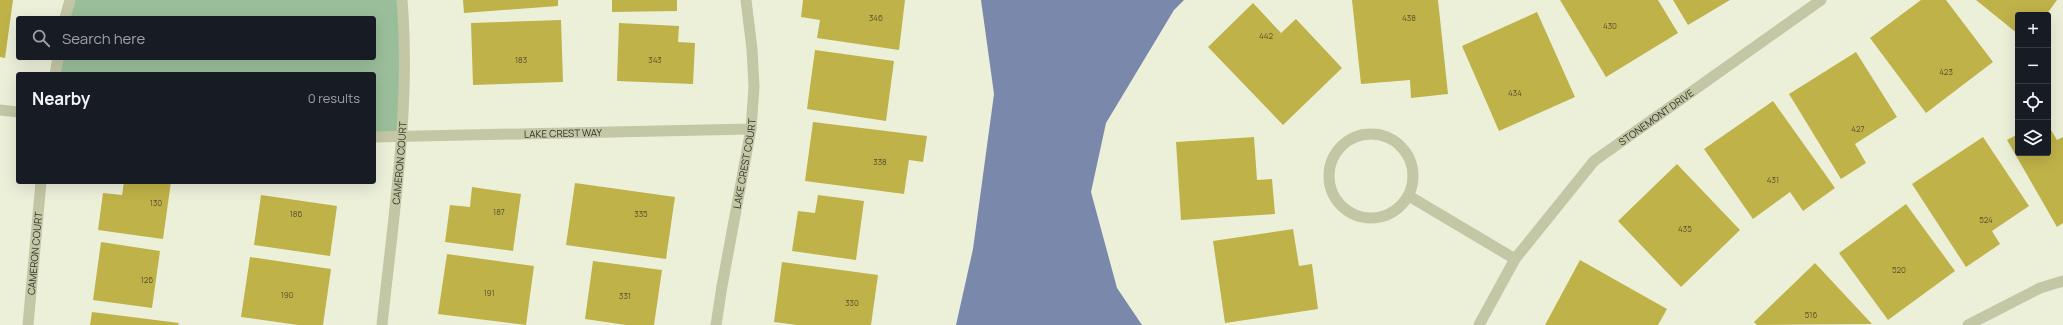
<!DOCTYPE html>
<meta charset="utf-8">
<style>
body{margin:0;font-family:Manrope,sans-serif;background:#242831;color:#f1f3f6}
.controls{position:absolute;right:12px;top:12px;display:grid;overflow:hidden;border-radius:4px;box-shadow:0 4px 16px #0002}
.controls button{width:36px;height:36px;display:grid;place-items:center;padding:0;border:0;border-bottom:1px solid #363941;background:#171b24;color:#f1f3f6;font:20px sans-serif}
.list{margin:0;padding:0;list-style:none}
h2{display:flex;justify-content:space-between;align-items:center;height:52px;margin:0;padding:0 16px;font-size:17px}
h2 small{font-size:13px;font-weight:400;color:#9ea1a6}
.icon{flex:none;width:22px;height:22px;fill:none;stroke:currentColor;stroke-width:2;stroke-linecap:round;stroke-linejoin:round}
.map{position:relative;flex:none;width:2063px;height:325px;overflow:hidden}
.search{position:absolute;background:#171b24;box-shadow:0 4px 16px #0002;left:16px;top:16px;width:360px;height:44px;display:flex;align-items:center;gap:10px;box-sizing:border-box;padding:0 14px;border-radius:4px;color:#9ea1a6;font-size:15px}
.panel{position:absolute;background:#171b24;box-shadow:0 4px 16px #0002;left:16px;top:72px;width:360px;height:112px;border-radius:4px}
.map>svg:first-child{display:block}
.green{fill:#9bbe9a}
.water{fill:#7a89ab}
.building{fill:#bfb248}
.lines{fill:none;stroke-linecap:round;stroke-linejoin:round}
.minor{stroke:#c3c7a6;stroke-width:11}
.labels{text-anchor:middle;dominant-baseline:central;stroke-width:3;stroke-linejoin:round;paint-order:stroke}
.number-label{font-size:8px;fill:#56532f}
.street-label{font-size:10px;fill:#333327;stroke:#f4f8e5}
</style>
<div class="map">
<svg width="2063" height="325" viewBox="0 0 2063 325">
<rect width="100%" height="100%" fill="#ecf0d9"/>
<!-- green -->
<path class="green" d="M 70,0 L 402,0 L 402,137 L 374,137 L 374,74 L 55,74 L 58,58 L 374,58 L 374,18 L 65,18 Z"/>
<!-- water -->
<path class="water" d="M 981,0 L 1184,0 L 1174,10 L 1106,123 L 1091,192 L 1117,288 L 1142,325 L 956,325 L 973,249 L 994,94 Z"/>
<!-- building -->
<path class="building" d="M 0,0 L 13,0 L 5,58 L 0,57 Z
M 463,0 L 558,0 L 558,6 L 464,13 Z
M 612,0 L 677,0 L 677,11 L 612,12 Z
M 803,0 L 905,0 L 899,50 L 817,38 L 820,20 L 801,17 Z
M 1352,0 L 1438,0 L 1448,94 L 1411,98 L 1410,80 L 1361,84 Z
M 1560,0 L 1658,0 L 1678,33 L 1606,77 Z
M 1673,0 L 1730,0 L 1688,25 Z
M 1921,0 L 1946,0 L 1993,62 L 1926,113 L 1870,38 Z
M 1976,0 L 2057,0 L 2046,15 L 2018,15 L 2018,34 Z
M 1253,3 L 1281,33 L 1296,19 L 1342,68 L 1283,125 L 1208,47 Z
M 1537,12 L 1575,97 L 1499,131 L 1462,46 Z
M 561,20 L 563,82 L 473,85 L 471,23 Z
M 619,23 L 679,26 L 678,42 L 695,43 L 693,84 L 617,81 Z
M 815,50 L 894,61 L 886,121 L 807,109 Z
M 1856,52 L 1897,117 L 1855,144 L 1866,163 L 1841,179 L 1789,94 Z
M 1773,101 L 1835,188 L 1803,211 L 1790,192 L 1753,219 L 1704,149 Z
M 813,122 L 927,136 L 923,162 L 909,160 L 904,194 L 805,181 Z
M 2048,125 L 2057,140 L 2063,137 L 2063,223 L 2057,227 L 2007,140 L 2018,134 L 2018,153 L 2048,153 Z
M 1254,137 L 1257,180 L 1272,179 L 1275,214 L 1181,220 L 1176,142 Z
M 1983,137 L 2029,206 L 1992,231 L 2000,244 L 1966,267 L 1912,184 Z
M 1677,164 L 1740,230 L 1681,287 L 1618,221 Z
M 124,182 L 171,182 L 163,239 L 98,230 L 103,193 L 122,195 Z
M 575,183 L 675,197 L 666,259 L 566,245 Z
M 472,187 L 521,194 L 513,251 L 445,242 L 450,205 L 470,207 Z
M 261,195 L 337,206 L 330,256 L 254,245 Z
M 818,195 L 864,201 L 856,260 L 792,251 L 798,211 L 815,213 Z
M 1906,204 L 1955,271 L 1888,320 L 1839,253 Z
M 1293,229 L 1299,266 L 1312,264 L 1318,309 L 1225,323 L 1213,241 Z
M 101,242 L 160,251 L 152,308 L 93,300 Z
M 447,254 L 534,266 L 526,325 L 438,314 Z
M 250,257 L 331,269 L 323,325 L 298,325 L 241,317 Z
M 1580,260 L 1667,309 L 1658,325 L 1545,325 Z
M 593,261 L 662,270 L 654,325 L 626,325 L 585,319 Z
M 782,262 L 878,275 L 871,325 L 797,325 L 774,322 Z
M 1815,263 L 1872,324 L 1757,325 L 1754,322 Z
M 92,312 L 179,323 L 178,325 L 90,325 Z"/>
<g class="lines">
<!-- minor -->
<g class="minor">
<path d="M 65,18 L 70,0"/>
<path d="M 55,74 L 58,58"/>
<path d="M 0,110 L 18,112"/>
<circle cx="1371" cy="176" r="42"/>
<path id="s1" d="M 374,137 L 751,129"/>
<path d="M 1409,196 L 1515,259"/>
<path id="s2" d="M 28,325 L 41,182"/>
<path id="s3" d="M 382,325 C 393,218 411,108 402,0"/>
<path id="s4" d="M 716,325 L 722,286 L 751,129 L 754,87 L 752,49 L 746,0"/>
<path id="s5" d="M 1479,325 L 1515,259 L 1594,161 L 1821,0"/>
<path d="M 1968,325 L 2040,288 L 2063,281"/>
</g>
</g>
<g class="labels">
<!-- number labels -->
<g class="number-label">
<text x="876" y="17">346</text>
<text x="1409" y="17">438</text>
<text x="1610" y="25">430</text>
<text x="1266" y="35">442</text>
<text x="521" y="59">183</text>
<text x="655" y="59">343</text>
<text x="1946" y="71">423</text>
<text x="1515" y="92">434</text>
<text x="1858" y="128">427</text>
<text x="880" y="161">338</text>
<text x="1773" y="179">431</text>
<text x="156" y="202">130</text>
<text x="499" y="211">187</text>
<text x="296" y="213">186</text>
<text x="641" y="213">335</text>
<text x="1986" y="219">524</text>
<text x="1685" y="228">435</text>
<text x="1899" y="269">520</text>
<text x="147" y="279">126</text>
<text x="489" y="292">191</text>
<text x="287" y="294">190</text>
<text x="625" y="295">331</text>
<text x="852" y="302">330</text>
<text x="1811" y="314">516</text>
</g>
<!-- street labels -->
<g class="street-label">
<text stroke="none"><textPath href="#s5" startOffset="277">STONEMONT DRIVE</textPath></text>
<text stroke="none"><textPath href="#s1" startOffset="189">LAKE CREST WAY</textPath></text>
<text stroke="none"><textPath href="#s3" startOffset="163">CAMERON COURT</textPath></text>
<text stroke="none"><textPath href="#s4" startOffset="164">LAKE CREST COURT</textPath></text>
<text stroke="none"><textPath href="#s2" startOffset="72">CAMERON COURT</textPath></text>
</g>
</g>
</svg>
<div class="controls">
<button>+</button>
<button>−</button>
<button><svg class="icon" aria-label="locate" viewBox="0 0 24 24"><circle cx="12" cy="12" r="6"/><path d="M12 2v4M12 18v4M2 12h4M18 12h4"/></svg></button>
<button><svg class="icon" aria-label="layers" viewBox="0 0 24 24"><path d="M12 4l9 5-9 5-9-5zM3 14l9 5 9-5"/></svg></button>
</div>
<div class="search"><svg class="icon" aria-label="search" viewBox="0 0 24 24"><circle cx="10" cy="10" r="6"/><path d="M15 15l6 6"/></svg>Search here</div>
<section class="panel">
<h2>Nearby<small>0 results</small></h2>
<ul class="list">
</ul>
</section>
</div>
